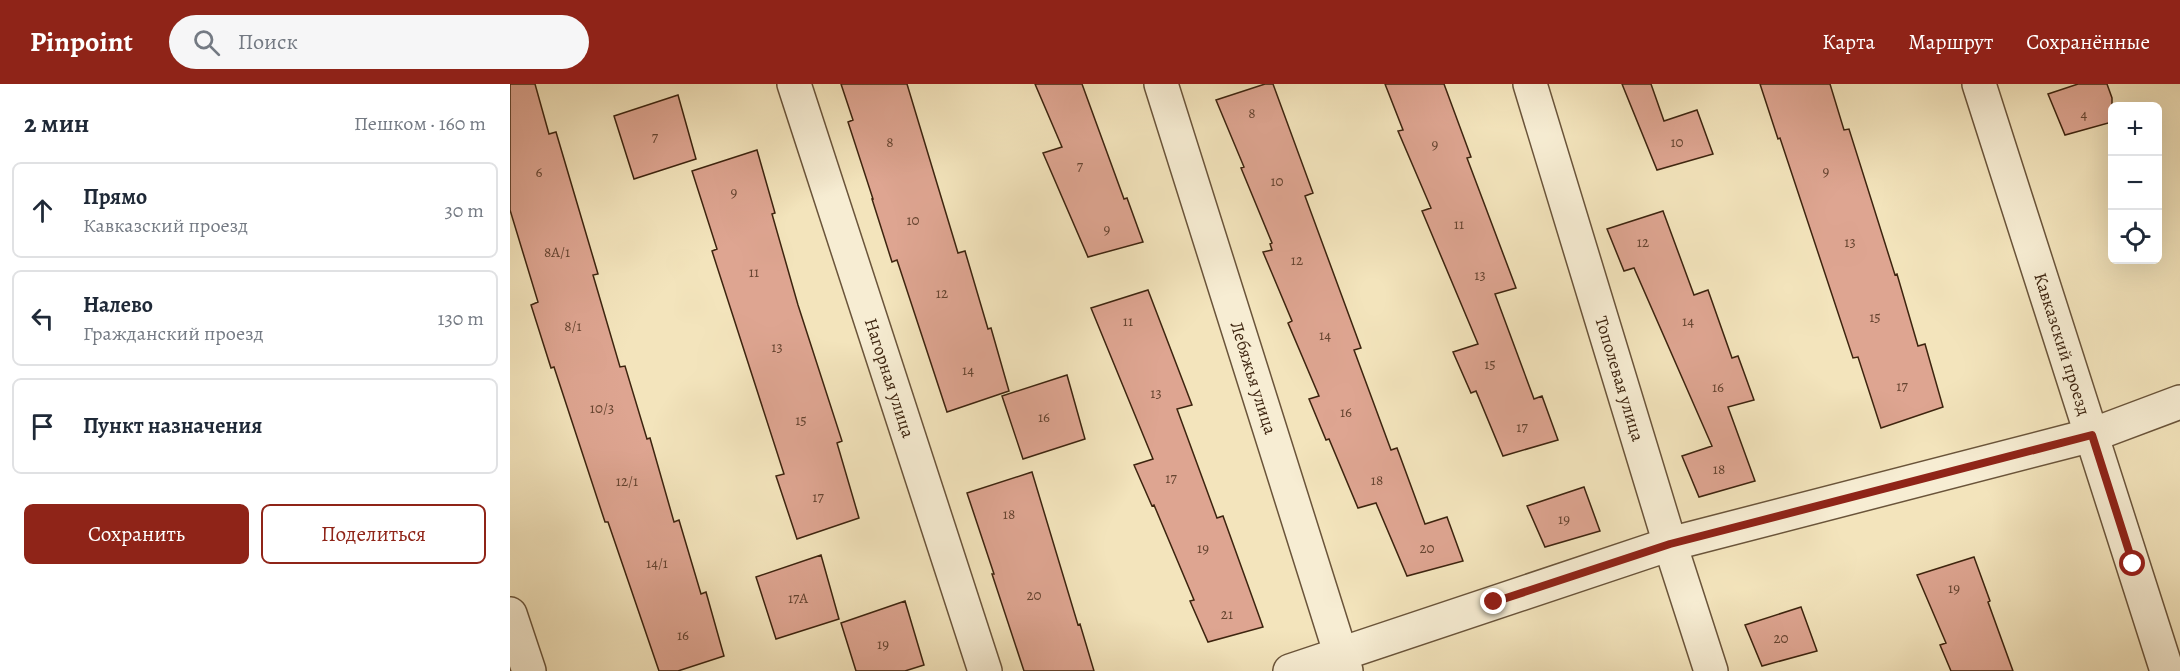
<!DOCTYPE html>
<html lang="ru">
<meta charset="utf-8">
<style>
body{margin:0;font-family:Alegreya,serif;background:#f6f6f7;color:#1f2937}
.controls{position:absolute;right:18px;top:18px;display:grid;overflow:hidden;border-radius:9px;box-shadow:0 6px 24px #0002}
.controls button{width:54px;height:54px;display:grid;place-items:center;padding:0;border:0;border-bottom:2px solid #e0e1e3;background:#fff;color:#1f2937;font:30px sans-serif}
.stop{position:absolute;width:18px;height:18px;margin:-14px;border:4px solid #8f2418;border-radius:50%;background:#fff}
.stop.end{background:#8f2418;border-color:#fff;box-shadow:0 2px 6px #0008}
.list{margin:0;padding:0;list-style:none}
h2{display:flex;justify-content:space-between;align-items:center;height:78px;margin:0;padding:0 24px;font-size:26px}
h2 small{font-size:20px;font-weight:400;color:#747a83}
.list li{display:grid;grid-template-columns:39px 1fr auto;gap:18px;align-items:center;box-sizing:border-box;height:96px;margin:0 12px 12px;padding:0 12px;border:2px solid #e0e1e3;border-radius:9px}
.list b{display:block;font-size:22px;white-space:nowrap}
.list p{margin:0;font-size:20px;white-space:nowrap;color:#747a83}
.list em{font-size:20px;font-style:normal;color:#747a83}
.actions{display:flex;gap:12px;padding:18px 24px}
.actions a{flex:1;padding:14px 0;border:2px solid #8f2418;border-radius:9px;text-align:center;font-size:21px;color:#8f2418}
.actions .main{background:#8f2418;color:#fff}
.icon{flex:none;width:33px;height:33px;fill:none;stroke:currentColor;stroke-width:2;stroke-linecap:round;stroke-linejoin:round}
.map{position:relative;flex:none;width:1670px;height:587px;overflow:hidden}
header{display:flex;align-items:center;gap:36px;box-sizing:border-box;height:84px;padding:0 30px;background:#8f2418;color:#fff}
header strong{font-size:28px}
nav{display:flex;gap:33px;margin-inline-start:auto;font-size:21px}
.search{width:420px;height:54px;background:#f6f6f7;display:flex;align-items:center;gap:15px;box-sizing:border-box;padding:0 21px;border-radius:33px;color:#747a83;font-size:22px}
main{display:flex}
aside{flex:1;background:#fff}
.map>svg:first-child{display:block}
.building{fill:#dea591;stroke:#3d240f;stroke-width:1.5}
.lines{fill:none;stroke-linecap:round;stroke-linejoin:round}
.street-casing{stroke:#6a543a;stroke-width:36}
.street{stroke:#f7edd3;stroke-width:33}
.route{stroke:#8f2418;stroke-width:8}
.labels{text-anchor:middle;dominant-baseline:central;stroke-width:6;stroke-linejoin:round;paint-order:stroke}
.number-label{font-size:15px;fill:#654430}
.street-label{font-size:18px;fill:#3d240f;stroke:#f7edd3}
</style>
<header>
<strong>Pinpoint</strong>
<div class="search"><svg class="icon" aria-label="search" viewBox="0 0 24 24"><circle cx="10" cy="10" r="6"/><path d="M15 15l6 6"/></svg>Поиск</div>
<nav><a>Карта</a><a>Маршрут</a><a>Сохранённые</a></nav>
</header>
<main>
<aside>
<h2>2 мин<small>Пешком · 160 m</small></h2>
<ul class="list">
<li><svg class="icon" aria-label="ahead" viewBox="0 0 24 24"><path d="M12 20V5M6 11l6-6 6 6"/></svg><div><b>Прямо</b><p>Кавказский проезд</p></div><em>30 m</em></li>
<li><svg class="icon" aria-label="left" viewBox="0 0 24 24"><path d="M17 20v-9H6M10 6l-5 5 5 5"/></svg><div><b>Налево</b><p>Гражданский проезд</p></div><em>130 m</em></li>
<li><svg class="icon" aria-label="arrive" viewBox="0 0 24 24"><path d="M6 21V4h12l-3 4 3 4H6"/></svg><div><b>Пункт назначения</b></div></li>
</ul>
<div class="actions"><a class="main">Сохранить</a><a>Поделиться</a></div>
</aside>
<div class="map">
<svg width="1670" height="587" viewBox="0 0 1670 587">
<rect width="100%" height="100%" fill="#f3e4bc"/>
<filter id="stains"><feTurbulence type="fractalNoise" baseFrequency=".00333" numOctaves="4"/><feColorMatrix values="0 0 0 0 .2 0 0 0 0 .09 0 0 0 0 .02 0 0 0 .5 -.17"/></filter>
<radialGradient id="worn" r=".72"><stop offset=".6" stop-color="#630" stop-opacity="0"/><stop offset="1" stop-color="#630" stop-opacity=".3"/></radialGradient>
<!-- building -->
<path class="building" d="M 0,0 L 25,0 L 39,50 L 46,48 L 88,190 L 83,191 L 110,283 L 115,282 L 137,355 L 140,354 L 164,438 L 169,436 L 191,510 L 196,508 L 214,572 L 168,587 L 149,587 L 98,438 L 95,438 L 44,283 L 41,284 L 21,221 L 28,218 L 0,126 Z
M 331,0 L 397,0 L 448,169 L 455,167 L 478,245 L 481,244 L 499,307 L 437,328 L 387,176 L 382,178 L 362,115 L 363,115 L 338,38 L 343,36 Z
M 525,0 L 572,0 L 614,115 L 617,114 L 633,158 L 578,173 L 533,69 L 552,63 Z
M 755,0 L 763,0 L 803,109 L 795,112 L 851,264 L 844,266 L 881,366 L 887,364 L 915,440 L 937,433 L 953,477 L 897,492 L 866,419 L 848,424 L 819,355 L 816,356 L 799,315 L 809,312 L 778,239 L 782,237 L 753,168 L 762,166 L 760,160 L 762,159 L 731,84 L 734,83 L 706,16 Z
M 875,0 L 934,0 L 961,73 L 957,74 L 1006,204 L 985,210 L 1024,315 L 1032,312 L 1048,356 L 993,372 L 966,307 L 961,309 L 943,268 L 968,260 L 912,127 L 921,124 L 888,47 L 893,46 Z
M 1112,0 L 1141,0 L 1154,37 L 1187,26 L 1203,70 L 1147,86 Z
M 1250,0 L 1320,0 L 1334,46 L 1339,45 L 1385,191 L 1387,190 L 1408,262 L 1415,260 L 1433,323 L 1371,344 L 1348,273 L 1343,274 L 1270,54 L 1268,55 Z
M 1568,0 L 1597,0 L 1602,14 L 1602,38 L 1555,51 L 1538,10 Z
M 168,11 L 186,75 L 124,95 L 104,32 Z
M 247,66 L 265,129 L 262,130 L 288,221 L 332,357 L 327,359 L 349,434 L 287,455 L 266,392 L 274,390 L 202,167 L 207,165 L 182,87 Z
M 1153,127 L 1184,211 L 1198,206 L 1222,274 L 1228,272 L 1244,316 L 1218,323 L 1245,397 L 1189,413 L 1172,372 L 1202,362 L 1124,184 L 1114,187 L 1097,145 Z
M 638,206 L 682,321 L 667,325 L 707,434 L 713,432 L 753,543 L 698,558 L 680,517 L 684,516 L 644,421 L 642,422 L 624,381 L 643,375 L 581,224 Z
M 557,291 L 575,355 L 513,375 L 492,312 Z
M 522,388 L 568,541 L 570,540 L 584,587 L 514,587 L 482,490 L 484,490 L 457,409 Z
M 1074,403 L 1090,447 L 1035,463 L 1017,422 Z
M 311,471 L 329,535 L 266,555 L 246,493 Z
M 1464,473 L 1480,517 L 1478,518 L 1503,587 L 1441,587 L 1430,561 L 1436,559 L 1407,491 Z
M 395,517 L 414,581 L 395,587 L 346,587 L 331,539 Z
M 1291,523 L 1307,567 L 1252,582 L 1235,541 Z"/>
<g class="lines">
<!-- street casing -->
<g class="street-casing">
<g id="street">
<path id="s1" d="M 284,0 L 475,587"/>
<path id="s2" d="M 651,0 L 836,587"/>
<path id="s3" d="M 1020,0 L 1160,460 L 1201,587"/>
<path id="s4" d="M 1469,0 L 1657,587"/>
<path d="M 0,530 L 19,587"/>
<path d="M 780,587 L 1160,460 L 1582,351 L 1670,318"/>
</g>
</g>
<!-- street -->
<use href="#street" class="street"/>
</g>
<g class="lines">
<!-- route -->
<path class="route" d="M 984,518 L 1160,460 L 1582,351 L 1623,480"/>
</g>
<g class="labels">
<!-- number labels -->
<g class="number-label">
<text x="742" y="29">8</text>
<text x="1574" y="30">4</text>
<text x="145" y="53">7</text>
<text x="380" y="58">8</text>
<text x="1167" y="58">10</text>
<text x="925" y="60">9</text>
<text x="570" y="82">7</text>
<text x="1316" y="87">9</text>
<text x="29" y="88">6</text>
<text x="767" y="97">10</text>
<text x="224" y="108">9</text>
<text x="403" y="136">10</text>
<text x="949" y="140">11</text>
<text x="597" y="145">9</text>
<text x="1133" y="158">12</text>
<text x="1340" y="158">13</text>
<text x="47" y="168">8А/1</text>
<text x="787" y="176">12</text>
<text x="244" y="188">11</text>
<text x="970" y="191">13</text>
<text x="432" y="209">12</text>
<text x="1365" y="233">15</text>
<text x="618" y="237">11</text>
<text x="1178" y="237">14</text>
<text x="63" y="242">8/1</text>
<text x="815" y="251">14</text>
<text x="267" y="263">13</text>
<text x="980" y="280">15</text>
<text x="458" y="286">14</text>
<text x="1392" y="302">17</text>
<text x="1208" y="303">16</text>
<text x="646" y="309">13</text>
<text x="92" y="324">10/3</text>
<text x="836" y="328">16</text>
<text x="534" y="333">16</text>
<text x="291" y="336">15</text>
<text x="1012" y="343">17</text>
<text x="1209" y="385">18</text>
<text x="661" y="394">17</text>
<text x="867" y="396">18</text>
<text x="117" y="397">12/1</text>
<text x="308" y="413">17</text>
<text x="499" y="430">18</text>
<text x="1054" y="435">19</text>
<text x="693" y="464">19</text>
<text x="917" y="464">20</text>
<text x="147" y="479">14/1</text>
<text x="1444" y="504">19</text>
<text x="524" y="511">20</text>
<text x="288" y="514">17А</text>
<text x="717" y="530">21</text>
<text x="173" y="551">16</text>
<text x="1271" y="554">20</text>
<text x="373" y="560">19</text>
</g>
<!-- street labels -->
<g class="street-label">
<text stroke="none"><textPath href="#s4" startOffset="273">Кавказский проезд</textPath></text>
<text stroke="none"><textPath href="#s1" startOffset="309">Нагорная улица</textPath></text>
<text stroke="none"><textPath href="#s2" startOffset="308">Лебяжья улица</textPath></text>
<text stroke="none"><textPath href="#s3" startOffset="308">Тополевая улица</textPath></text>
</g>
</g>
<rect width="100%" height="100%" filter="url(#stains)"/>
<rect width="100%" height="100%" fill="url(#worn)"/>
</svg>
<div class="controls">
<button>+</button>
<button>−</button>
<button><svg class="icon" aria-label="locate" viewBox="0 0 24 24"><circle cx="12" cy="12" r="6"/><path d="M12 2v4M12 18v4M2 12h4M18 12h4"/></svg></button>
</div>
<div class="stop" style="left:1623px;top:480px"></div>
<div class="stop end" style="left:984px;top:518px"></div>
</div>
</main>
